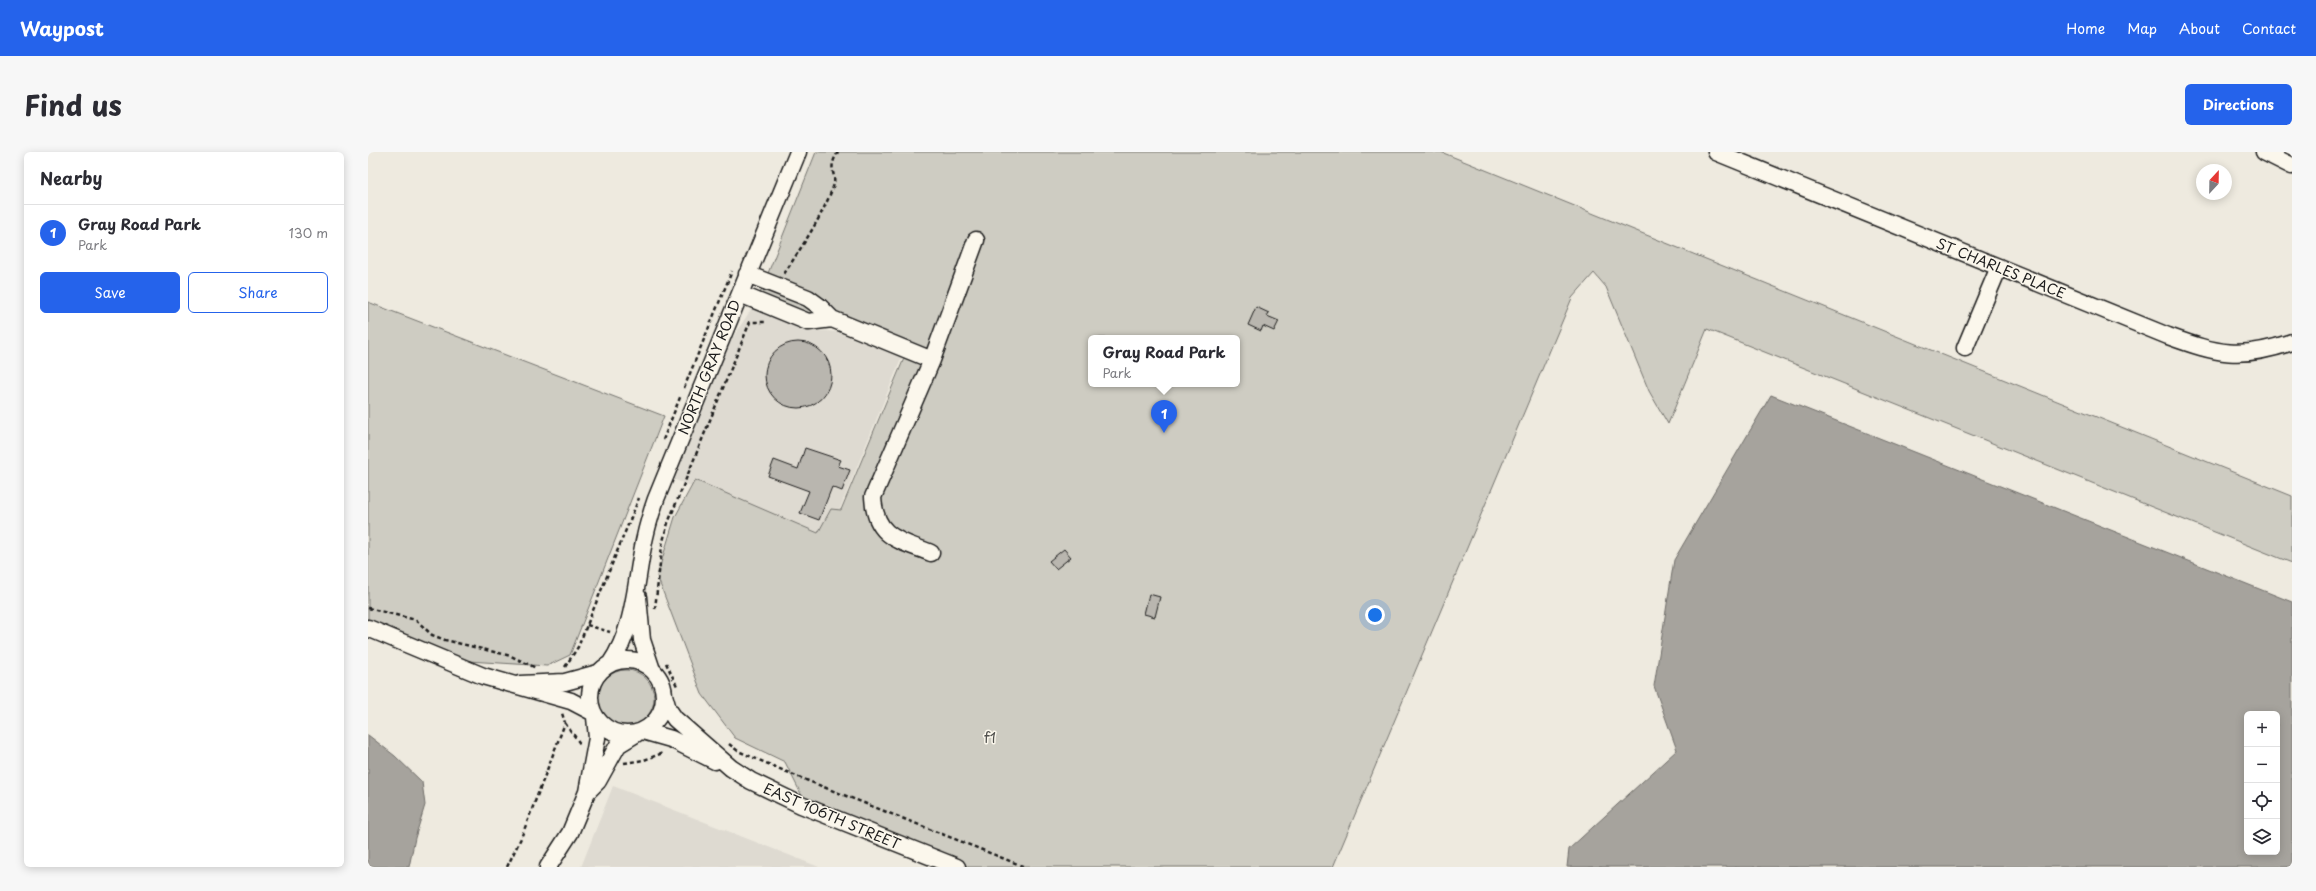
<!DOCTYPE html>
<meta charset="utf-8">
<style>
body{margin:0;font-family:"Playpen Sans",sans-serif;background:#f7f7f7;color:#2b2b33}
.controls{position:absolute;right:12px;bottom:12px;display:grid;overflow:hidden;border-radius:6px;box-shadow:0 2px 10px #0003}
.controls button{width:36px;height:36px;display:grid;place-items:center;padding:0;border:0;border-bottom:1px solid #e1e1e2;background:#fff;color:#2b2b33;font:20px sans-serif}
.compass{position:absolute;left:1828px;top:12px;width:36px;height:36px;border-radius:50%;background:#fff;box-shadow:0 2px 10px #0003;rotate:22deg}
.you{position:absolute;left:1007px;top:463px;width:14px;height:14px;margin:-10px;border:3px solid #fff;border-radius:50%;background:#1a73e8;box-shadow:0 0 0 6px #1a73e833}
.badge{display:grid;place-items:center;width:26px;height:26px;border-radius:50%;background:#2563eb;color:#fff;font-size:13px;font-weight:700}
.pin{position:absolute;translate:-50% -33px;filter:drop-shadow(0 1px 2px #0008)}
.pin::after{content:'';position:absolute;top:21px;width:14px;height:12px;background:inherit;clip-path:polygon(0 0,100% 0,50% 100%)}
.popup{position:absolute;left:720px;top:183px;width:152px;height:52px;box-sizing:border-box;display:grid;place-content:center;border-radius:6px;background:#fff;filter:drop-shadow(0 1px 3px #0005);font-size:13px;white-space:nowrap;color:#7c7c81}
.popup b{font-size:15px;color:#2b2b33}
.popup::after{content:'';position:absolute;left:50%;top:100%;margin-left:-8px;border:8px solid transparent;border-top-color:#fff}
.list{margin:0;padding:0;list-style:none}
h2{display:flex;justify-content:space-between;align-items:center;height:52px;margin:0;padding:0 16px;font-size:17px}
h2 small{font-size:13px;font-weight:400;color:#7c7c81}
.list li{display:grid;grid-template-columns:26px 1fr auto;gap:12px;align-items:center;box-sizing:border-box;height:56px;padding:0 16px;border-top:1px solid #e1e1e2}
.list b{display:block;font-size:15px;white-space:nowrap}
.list p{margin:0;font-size:13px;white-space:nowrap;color:#7c7c81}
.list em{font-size:13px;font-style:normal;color:#7c7c81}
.actions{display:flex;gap:8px;padding:12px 16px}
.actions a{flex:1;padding:9px 0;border:1px solid #2563eb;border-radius:6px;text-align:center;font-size:14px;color:#2563eb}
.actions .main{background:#2563eb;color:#fff}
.icon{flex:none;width:22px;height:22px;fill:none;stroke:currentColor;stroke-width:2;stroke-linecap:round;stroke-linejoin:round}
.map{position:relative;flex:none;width:1924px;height:715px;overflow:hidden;border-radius:6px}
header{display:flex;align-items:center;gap:24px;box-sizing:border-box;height:56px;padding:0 20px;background:#2563eb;color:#fff}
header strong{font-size:19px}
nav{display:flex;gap:22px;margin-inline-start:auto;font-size:14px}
.intro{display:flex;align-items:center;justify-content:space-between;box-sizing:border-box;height:96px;padding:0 24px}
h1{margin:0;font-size:28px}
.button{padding:10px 18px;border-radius:6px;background:#2563eb;color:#fff;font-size:14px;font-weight:700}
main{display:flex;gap:24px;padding:0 24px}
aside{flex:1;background:#fff;border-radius:6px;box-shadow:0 2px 10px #0003}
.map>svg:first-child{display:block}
.built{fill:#dedad1}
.green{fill:#ceccc2;stroke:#75746f;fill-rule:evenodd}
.water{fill:#a6a39d;stroke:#6f6d69;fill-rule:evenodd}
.building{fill:#b9b6af;stroke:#1c1c1c}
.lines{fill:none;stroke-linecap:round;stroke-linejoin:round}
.minor-casing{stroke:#1c1c1c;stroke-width:19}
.path{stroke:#1c1c1c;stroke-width:2.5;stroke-dasharray:4 3;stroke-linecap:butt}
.minor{stroke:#fbf7ec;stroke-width:16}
.labels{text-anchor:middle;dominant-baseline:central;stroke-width:3;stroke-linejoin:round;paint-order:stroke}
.street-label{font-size:14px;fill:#1c1c1c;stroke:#fbf7ec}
.park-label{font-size:14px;fill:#51514e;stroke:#fbf7ec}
</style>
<header>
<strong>Waypost</strong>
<nav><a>Home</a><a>Map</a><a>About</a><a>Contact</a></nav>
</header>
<div class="intro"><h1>Find us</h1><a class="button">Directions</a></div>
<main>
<aside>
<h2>Nearby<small></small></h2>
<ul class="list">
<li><span class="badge">1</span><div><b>Gray Road Park</b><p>Park</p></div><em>130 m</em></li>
</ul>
<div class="actions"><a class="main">Save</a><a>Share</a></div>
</aside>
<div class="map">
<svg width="1924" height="715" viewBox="0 0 1924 715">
<rect width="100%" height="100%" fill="#eeeadf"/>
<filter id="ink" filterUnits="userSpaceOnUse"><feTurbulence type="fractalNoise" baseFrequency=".025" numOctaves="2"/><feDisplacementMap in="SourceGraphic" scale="8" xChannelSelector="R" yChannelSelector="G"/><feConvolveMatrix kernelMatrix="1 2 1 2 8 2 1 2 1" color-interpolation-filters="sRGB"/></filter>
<g filter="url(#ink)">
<!-- built -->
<path class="built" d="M 384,156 L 437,177 L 469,180 L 534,205 L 459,388 L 305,327 L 358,196 Z
M 245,634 L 451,715 L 213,715 Z"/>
<!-- green -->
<path class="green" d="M 448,0 L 1073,0 L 1924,344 L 1924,411 L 1339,177 L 1300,272 L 1281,239 L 1238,135 L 1226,121 L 1204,146 L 965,715 L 601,715 L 436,648 L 417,610 L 367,586 L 334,542 L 289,424 L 307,365 L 327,328 L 450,381 L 463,357 L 473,358 L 537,204 L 470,176 L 433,172 L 387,154 ZM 723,186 L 869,186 L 869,232 L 723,232 Z
M 0,150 L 296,264 L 202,503 L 179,514 L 85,508 L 0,471 Z
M230 546a28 28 0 1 1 56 0a28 28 0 1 1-56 0Z"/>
<!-- water -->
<path class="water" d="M 1403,243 L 1924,450 L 1924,715 L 1199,715 L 1201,697 L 1309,598 L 1286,534 L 1306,408 ZM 1879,562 L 1909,562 L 1909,700 L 1879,700 Z
M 0,583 L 27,604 L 54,630 L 57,653 L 47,686 L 41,715 L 0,715 Z"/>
<!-- building -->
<path class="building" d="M 888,155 L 901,161 L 899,164 L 911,169 L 906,179 L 895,174 L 893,179 L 880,173 Z
M397 223a33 33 0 1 1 66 0a33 33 0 1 1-66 0Z
M 437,296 L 473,308 L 470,314 L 482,318 L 474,339 L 464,335 L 451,368 L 432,361 L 441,339 L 400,324 L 406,308 L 430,317 Z
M 696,397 L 703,405 L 688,417 L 681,409 Z
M 781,442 L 792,445 L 787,465 L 776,462 Z"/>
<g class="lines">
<!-- minor casing -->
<g class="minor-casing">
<path id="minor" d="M 1348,0 L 1800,184 C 1850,202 1872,208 1924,190
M 1896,0 L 1924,14
M 379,122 L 440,146 L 451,154 L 464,167 L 564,208
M 372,142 L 440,170 L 464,167
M 1597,196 L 1631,115
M 563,401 C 530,388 507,385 505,345 L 564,208 L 608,88
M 270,445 L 274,488 L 284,518
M 0,476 L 115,524 L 203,549 L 224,560
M222 545a37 37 0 1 1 74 0a37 37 0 1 1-74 0Z
M 242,512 C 265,479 267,438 274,400 C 277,382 282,364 288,347 L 430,0
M 152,532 L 197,530 L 230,521
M 296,543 L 300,557 L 307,567 L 363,616 L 383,629 L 433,653 L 589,715
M 275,579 L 303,587 L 347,609
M 219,640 L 230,629 L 250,593 L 268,582
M 180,715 L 202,681 L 219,640 L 229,586 L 227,565"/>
</g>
<!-- path -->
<path class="path" d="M 416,122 C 434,94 453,67 465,35 C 470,21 458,19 470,0
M 316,236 L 364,119
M 295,288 L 313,243
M 0,456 L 48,468 L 64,483 L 77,488 L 143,504 L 168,516
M 287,457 L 294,393 L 300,371 L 382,170 L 399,170
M 219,473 L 242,480
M 298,511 L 309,534
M 197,515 L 210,495 L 271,346
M 197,571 L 213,593
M 361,592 L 370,599 L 433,626 L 657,715
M 256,611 L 276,608 L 295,601
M 139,715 L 153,686 L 197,571 L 194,561"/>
<!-- minor -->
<use href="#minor" class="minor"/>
</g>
</g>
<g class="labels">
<!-- street labels -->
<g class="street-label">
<text transform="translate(1633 116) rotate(22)">ST CHARLES PLACE</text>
<text transform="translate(341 215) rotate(-68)">NORTH GRAY ROAD</text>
<text transform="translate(464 664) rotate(23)">EAST 106TH STREET</text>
</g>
<!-- park labels -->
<g class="park-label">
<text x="622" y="585">f1</text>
</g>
</g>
</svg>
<div class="controls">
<button>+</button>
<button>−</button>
<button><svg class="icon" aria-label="locate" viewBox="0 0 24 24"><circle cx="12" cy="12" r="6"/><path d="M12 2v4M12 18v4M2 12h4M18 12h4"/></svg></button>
<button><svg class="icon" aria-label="layers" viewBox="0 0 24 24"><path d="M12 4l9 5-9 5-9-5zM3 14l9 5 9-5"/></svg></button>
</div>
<svg class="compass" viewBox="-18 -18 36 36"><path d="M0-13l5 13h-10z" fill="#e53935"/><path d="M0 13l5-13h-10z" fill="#7c7c81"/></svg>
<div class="you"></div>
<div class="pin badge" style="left:796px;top:281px">1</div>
<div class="popup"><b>Gray Road Park</b>Park</div>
</div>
</main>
